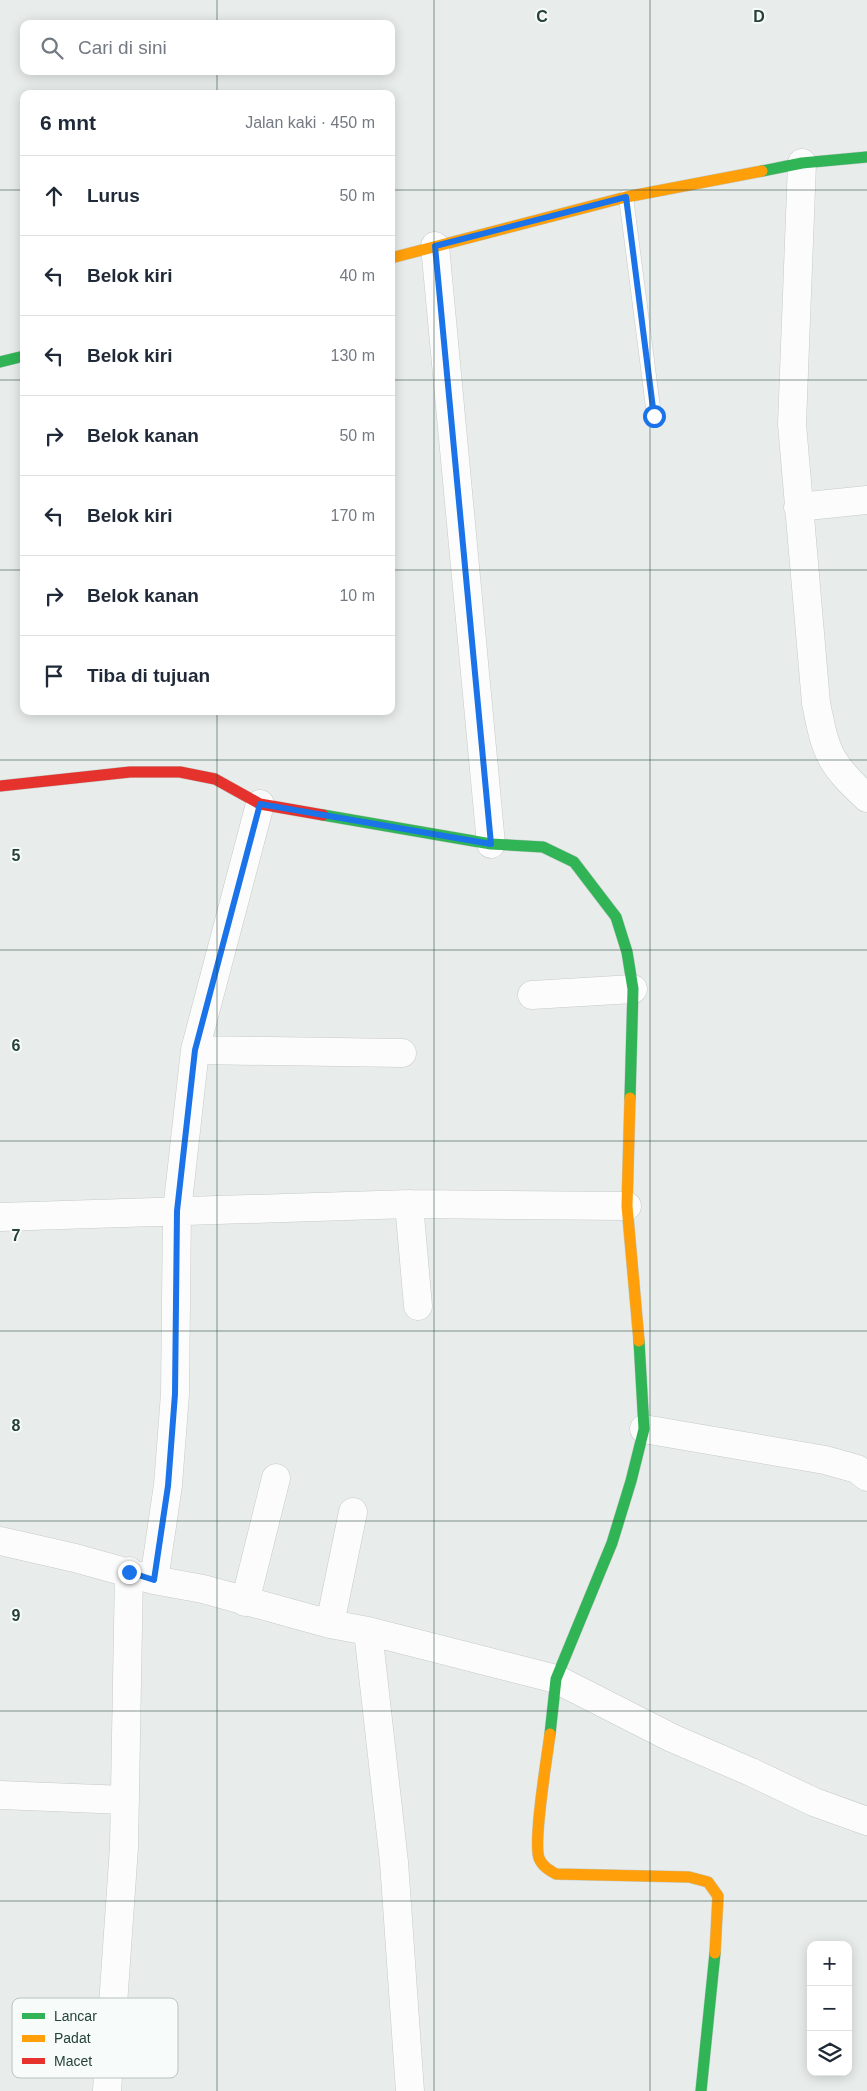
<!DOCTYPE html>
<html lang="id">
<meta charset="utf-8">
<style>
body{margin:0;font-family:Helvetica,sans-serif;background:#f6f6f7;color:#1f2937}
.controls{position:absolute;right:15px;bottom:15px;display:grid;overflow:hidden;border-radius:10px;box-shadow:0 2px 12px #0003}
.controls button{width:45px;height:45px;display:grid;place-items:center;padding:0;border:0;border-bottom:1px solid #e0e1e3;background:#fff;color:#1f2937;font:25px sans-serif}
.stop{position:absolute;width:15px;height:15px;margin:-11px;border:4px solid #1a73e8;border-radius:50%;background:#fff}
.stop.end{background:#1a73e8;border-color:#fff;box-shadow:0 1px 5px #0008}
.list{margin:0;padding:0;list-style:none}
h2{display:flex;justify-content:space-between;align-items:center;height:65px;margin:0;padding:0 20px;font-size:21px}
h2 small{font-size:16px;font-weight:400;color:#747a83}
.list li{display:grid;grid-template-columns:32px 1fr auto;gap:15px;align-items:center;box-sizing:border-box;height:80px;padding:0 20px;border-top:1px solid #e0e1e3}
.list b{display:block;font-size:19px;white-space:nowrap}
.list em{font-size:16px;font-style:normal;color:#747a83}
.icon{flex:none;width:28px;height:28px;fill:none;stroke:currentColor;stroke-width:2;stroke-linecap:round;stroke-linejoin:round}
.map{position:relative;flex:none;width:867px;height:2091px;overflow:hidden}
.search{position:absolute;background:#fff;box-shadow:0 2px 12px #0003;left:20px;top:20px;width:375px;height:55px;display:flex;align-items:center;gap:12px;box-sizing:border-box;padding:0 18px;border-radius:10px;color:#747a83;font-size:19px}
.panel{position:absolute;background:#fff;box-shadow:0 2px 12px #0003;left:20px;top:90px;width:375px;height:625px;border-radius:10px}
.map>svg:first-child{display:block}
.lines{fill:none;stroke-linecap:round;stroke-linejoin:round}
.lane-casing{stroke:#c5cac8;stroke-width:15}
.street-casing{stroke:#c5cac8;stroke-width:29}
.fast-casing{stroke:#c3cbc8;stroke-width:12}
.slow-casing{stroke:#c3cbc8;stroke-width:12}
.jam-casing{stroke:#c3cbc8;stroke-width:12}
.lane{stroke:#fcfcfc;stroke-width:14}
.street{stroke:#fcfcfc;stroke-width:28}
.fast{stroke:#30b455;stroke-width:11}
.slow{stroke:#ff9f0a;stroke-width:11}
.jam{stroke:#e5322d;stroke-width:11}
.route{stroke:#1a73e8;stroke-width:6}
.grid{fill:none;stroke:#24423a;stroke-width:1;stroke-opacity:0.55}
.key{fill:#f7fbf9;stroke:#b8c4c0;stroke-width:1}
.key-label{font-size:14px;fill:#24423a}
.grid-label{font-size:16px;text-anchor:middle;font-weight:bold;fill:#24423a;stroke:#f7fbf9;stroke-width:4;stroke-linejoin:round;paint-order:stroke}
</style>
<div class="map">
<svg width="867" height="2091" viewBox="0 0 867 2091">
<rect width="100%" height="100%" fill="#e8edeb"/>
<g class="lines">
<!-- lane casing -->
<g class="lane-casing">
<path id="lane" d="M 626,197 L 654,415"/>
</g>
<!-- street casing -->
<g class="street-casing">
<path id="street" d="M 802,163 L 792,424 L 816,703 C 826,753 829,763 867,798
M 435,246 L 491,844
M 798,507 L 867,500
M 532,995 L 633,989
M 195,1050 L 402,1053
M 409,1204 L 418,1306
M 0,1217 L 409,1204 L 627,1206
M 644,1429 L 825,1460 L 857,1469 L 867,1477
M 0,1541 L 75,1558 L 154,1580 L 203,1589 L 330,1624 L 368,1631 L 556,1679 L 672,1738 L 751,1772 L 814,1802 L 867,1821
M 154,1580 L 168,1485 L 175,1394 L 177,1211 L 195,1050 L 260,804
M 245,1602 L 276,1478
M 330,1624 L 353,1512
M 368,1631 L 394,1862 L 410,2091
M 0,1795 L 125,1800
M 107,2091 L 124,1847 L 129,1571"/>
</g>
<!-- fast casing -->
<g class="fast-casing">
<path id="fast" d="M 762,171 L 802,163 L 867,157
M 0,362 L 24,356
M 323,815 L 491,844 L 543,847 L 574,862 L 616,917 L 627,952 L 633,989 L 630,1098
M 550,1734 L 556,1679 L 612,1543 L 631,1481 L 644,1429 L 639,1341
M 701,2091 L 715,1953"/>
</g>
<!-- slow casing -->
<g class="slow-casing">
<path id="slow" d="M 391,258 L 626,197 L 762,171
M 630,1098 L 627,1206 L 639,1341
M 550,1734 C 547,1757 533,1842 539,1858 C 542,1866 549,1870 556,1874 L 689,1877 L 708,1882 L 718,1896 L 715,1953"/>
</g>
<!-- jam casing -->
<g class="jam-casing">
<path id="jam" d="M 0,786 L 130,772 L 180,772 L 215,779 L 260,804 L 323,815"/>
</g>
<!-- lane -->
<use href="#lane" class="lane"/>
<!-- street -->
<use href="#street" class="street"/>
<!-- fast -->
<use href="#fast" class="fast"/>
<!-- slow -->
<use href="#slow" class="slow"/>
<!-- jam -->
<use href="#jam" class="jam"/>
</g>
<g class="lines">
<!-- route -->
<path class="route" d="M 129,1572 L 154,1580 L 168,1486 L 175,1394 L 177,1211 L 195,1050 L 260,804 L 491,844 L 435,246 L 626,197 L 654,416"/>
</g>
<!-- grid -->
<path class="grid" d="M 217,0 L 217,24M 434,0 L 434,2091M 650,0 L 650,2091M 217,71 L 217,94M 0,190 L 24,190M 391,190 L 867,190M 0,380 L 24,380M 391,380 L 867,380M 0,570 L 24,570M 391,570 L 867,570M 217,711 L 217,2091M 0,760 L 867,760M 0,950 L 867,950M 0,1141 L 867,1141M 0,1331 L 867,1331M 0,1521 L 867,1521M 0,1711 L 867,1711M 0,1901 L 867,1901"/>
<!-- legend -->
<rect x="12" y="1998" width="166" height="80" rx="8" class="key"/>
<rect x="22" y="2013" width="23" height="6" fill="#30b455"/>
<rect x="22" y="2035" width="23" height="7" fill="#ff9f0a"/>
<rect x="22" y="2058" width="23" height="6" fill="#e5322d"/>
<g class="key-label">
<text x="54" y="2021">Lancar</text>
<text x="54" y="2043">Padat</text>
<text x="54" y="2066">Macet</text>
</g>
<g class="grid-label">
<text x="542" y="22">C</text>
<text x="759" y="22">D</text>
<text x="16" y="861">5</text>
<text x="16" y="1051">6</text>
<text x="16" y="1241">7</text>
<text x="16" y="1431">8</text>
<text x="16" y="1621">9</text>
</g>
</svg>
<div class="controls">
<button>+</button>
<button>−</button>
<button><svg class="icon" aria-label="layers" viewBox="0 0 24 24"><path d="M12 4l9 5-9 5-9-5zM3 14l9 5 9-5"/></svg></button>
</div>
<div class="stop" style="left:654px;top:416px"></div>
<div class="stop end" style="left:129px;top:1572px"></div>
<div class="search"><svg class="icon" aria-label="search" viewBox="0 0 24 24"><circle cx="10" cy="10" r="6"/><path d="M15 15l6 6"/></svg>Cari di sini</div>
<section class="panel">
<h2>6 mnt<small>Jalan kaki · 450 m</small></h2>
<ul class="list">
<li><svg class="icon" aria-label="ahead" viewBox="0 0 24 24"><path d="M12 20V5M6 11l6-6 6 6"/></svg><div><b>Lurus</b></div><em>50 m</em></li>
<li><svg class="icon" aria-label="left" viewBox="0 0 24 24"><path d="M17 20v-9H6M10 6l-5 5 5 5"/></svg><div><b>Belok kiri</b></div><em>40 m</em></li>
<li><svg class="icon" aria-label="left" viewBox="0 0 24 24"><path d="M17 20v-9H6M10 6l-5 5 5 5"/></svg><div><b>Belok kiri</b></div><em>130 m</em></li>
<li><svg class="icon" aria-label="right" viewBox="0 0 24 24"><path d="M7 20v-9h11M14 6l5 5-5 5"/></svg><div><b>Belok kanan</b></div><em>50 m</em></li>
<li><svg class="icon" aria-label="left" viewBox="0 0 24 24"><path d="M17 20v-9H6M10 6l-5 5 5 5"/></svg><div><b>Belok kiri</b></div><em>170 m</em></li>
<li><svg class="icon" aria-label="right" viewBox="0 0 24 24"><path d="M7 20v-9h11M14 6l5 5-5 5"/></svg><div><b>Belok kanan</b></div><em>10 m</em></li>
<li><svg class="icon" aria-label="arrive" viewBox="0 0 24 24"><path d="M6 21V4h12l-3 4 3 4H6"/></svg><div><b>Tiba di tujuan</b></div></li>
</ul>
</section>
</div>
